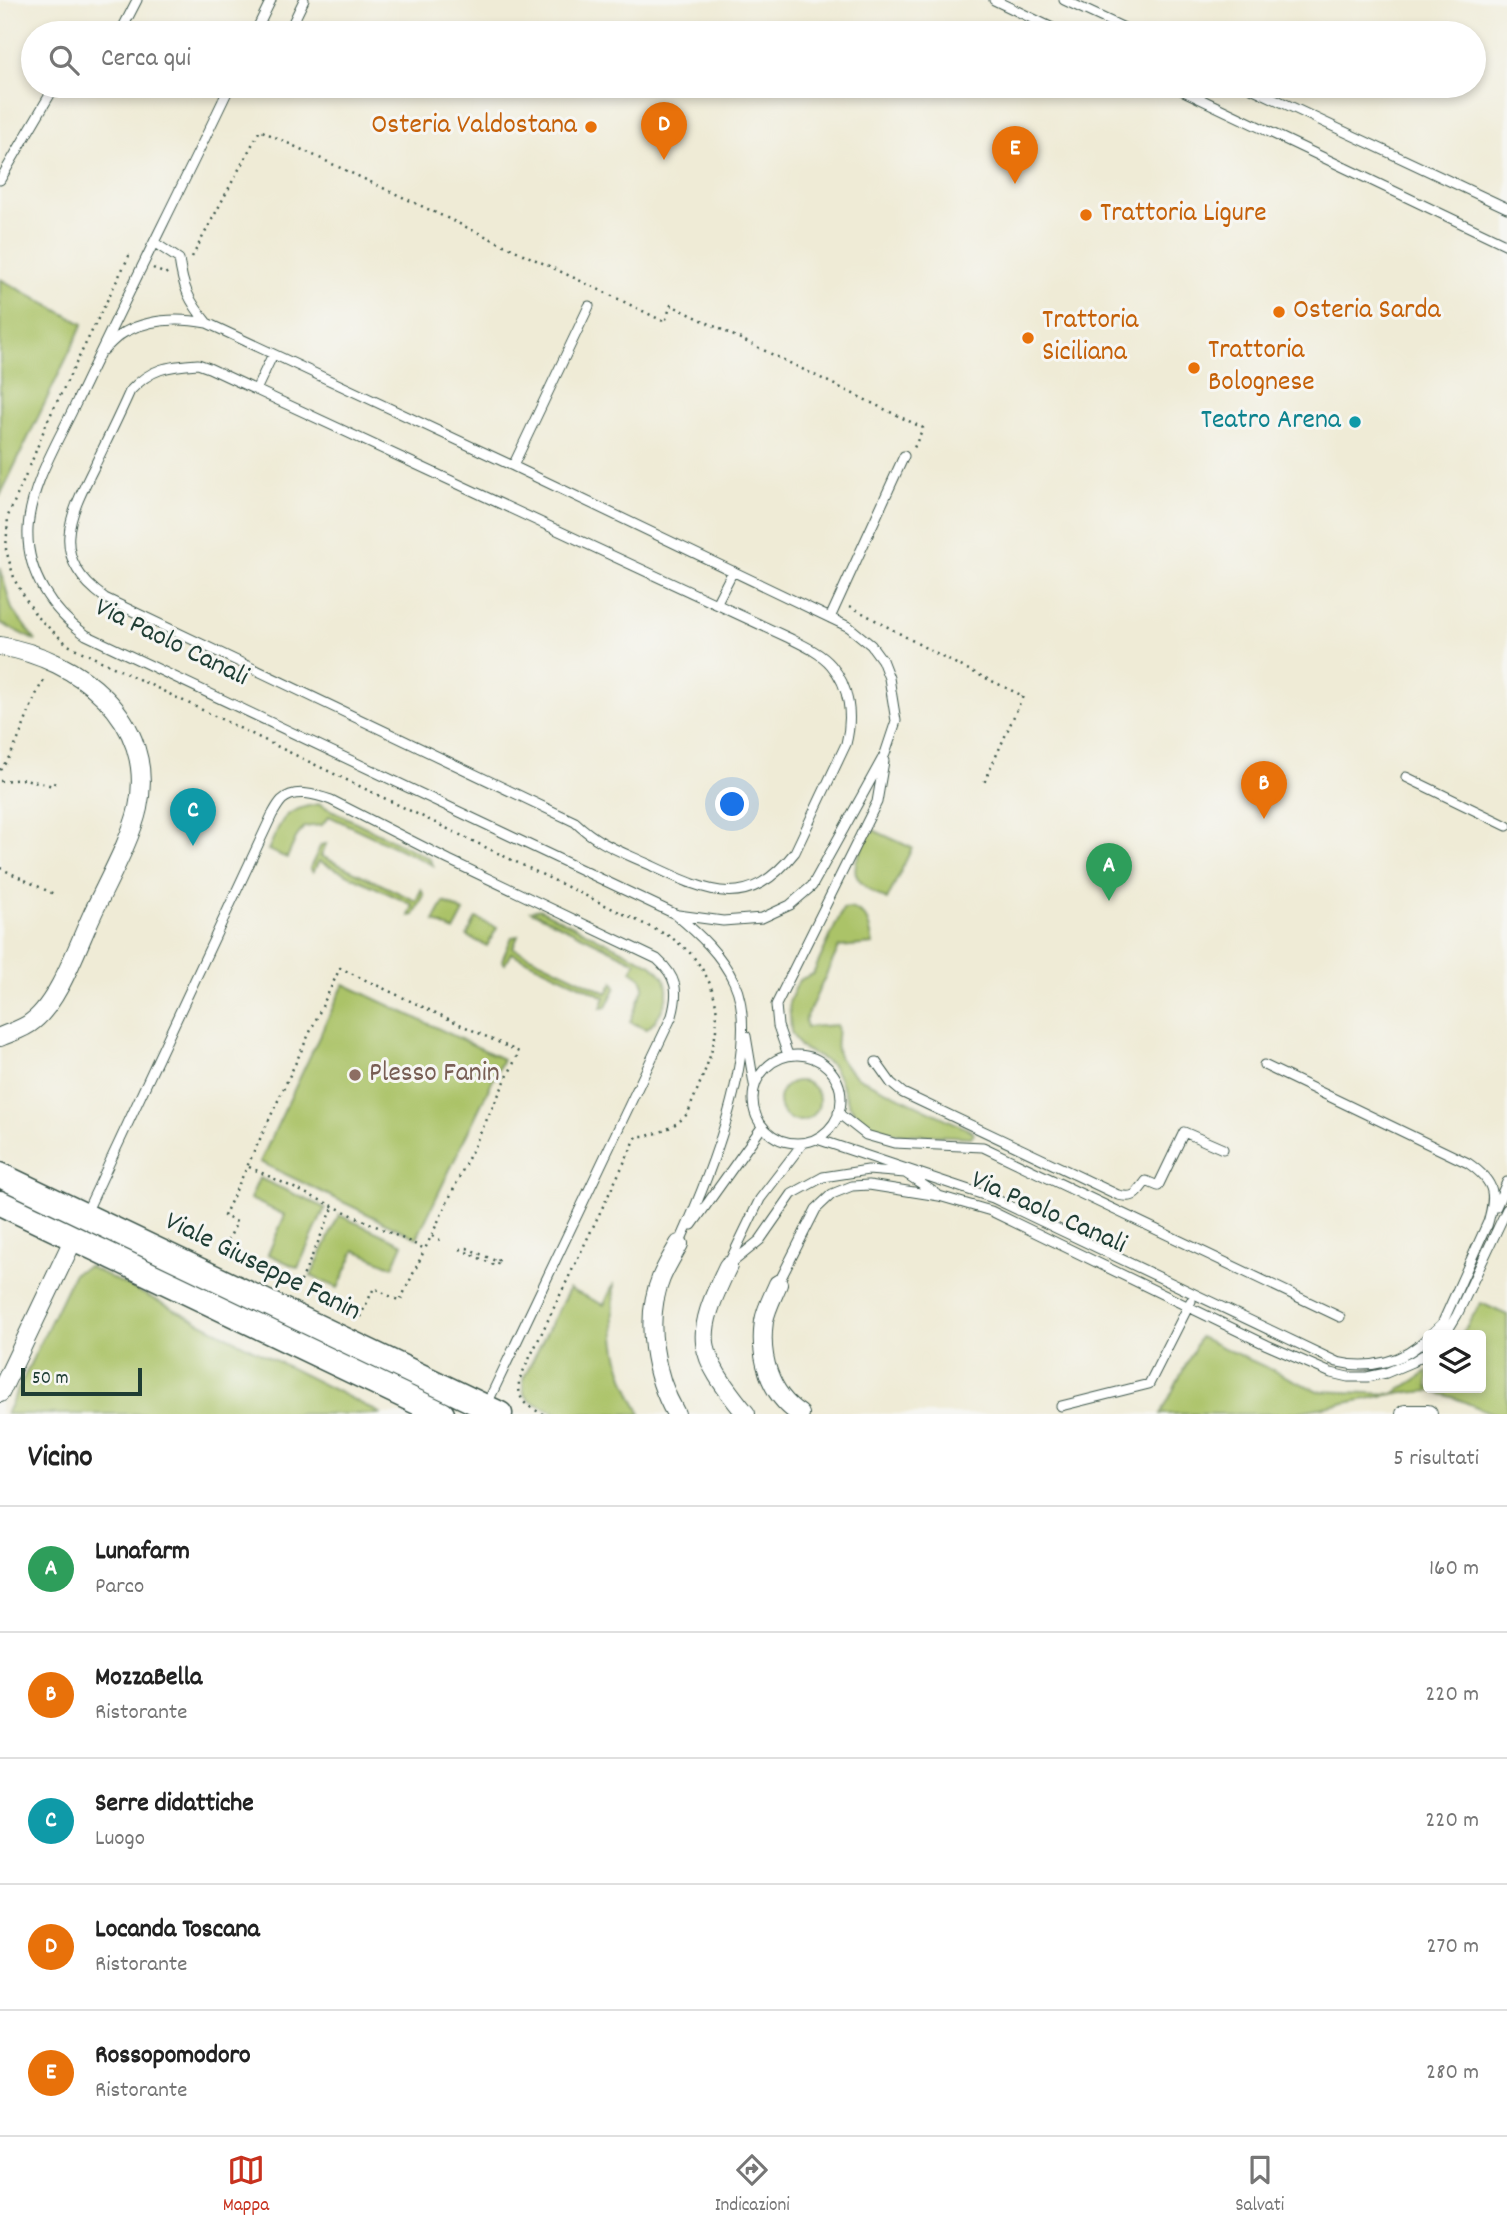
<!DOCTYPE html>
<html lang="it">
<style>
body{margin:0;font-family:Dekko,sans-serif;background:#f6f6f6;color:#222}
.controls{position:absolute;right:21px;bottom:21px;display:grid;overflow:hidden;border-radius:7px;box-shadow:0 4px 10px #0003}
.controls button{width:63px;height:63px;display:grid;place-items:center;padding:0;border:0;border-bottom:2px solid #e0e0e0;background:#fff;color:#222;font:35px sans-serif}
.scale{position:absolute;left:21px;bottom:18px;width:121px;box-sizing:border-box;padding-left:7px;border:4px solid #1f3d34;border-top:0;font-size:19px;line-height:24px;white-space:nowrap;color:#1f3d34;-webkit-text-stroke:5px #f6f6f2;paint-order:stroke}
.you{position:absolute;left:733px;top:805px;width:24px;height:24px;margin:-18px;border:5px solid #fff;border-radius:50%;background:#1a73e8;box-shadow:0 0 0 10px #1a73e833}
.badge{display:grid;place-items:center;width:46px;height:46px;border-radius:50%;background:#c8321e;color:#fff;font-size:23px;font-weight:700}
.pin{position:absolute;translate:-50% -58px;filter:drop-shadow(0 2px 4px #0008)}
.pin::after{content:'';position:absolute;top:37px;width:24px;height:21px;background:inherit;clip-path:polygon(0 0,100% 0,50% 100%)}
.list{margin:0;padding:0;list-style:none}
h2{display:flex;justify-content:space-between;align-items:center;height:91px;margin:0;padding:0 28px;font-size:30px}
h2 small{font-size:23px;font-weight:400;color:#767676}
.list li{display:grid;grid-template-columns:46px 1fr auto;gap:21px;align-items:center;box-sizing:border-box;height:126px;padding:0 28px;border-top:2px solid #e0e0e0}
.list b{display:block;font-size:26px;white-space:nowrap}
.list p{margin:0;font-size:23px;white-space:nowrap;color:#767676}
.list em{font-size:23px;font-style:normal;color:#767676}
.icon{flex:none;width:38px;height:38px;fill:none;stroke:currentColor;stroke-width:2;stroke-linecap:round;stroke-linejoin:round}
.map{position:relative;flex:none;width:1507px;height:1414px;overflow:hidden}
.search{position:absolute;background:#fff;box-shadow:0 4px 10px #0003;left:21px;right:21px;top:21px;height:77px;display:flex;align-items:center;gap:18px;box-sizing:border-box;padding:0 24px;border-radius:38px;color:#767676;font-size:26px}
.sheet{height:721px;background:#fff}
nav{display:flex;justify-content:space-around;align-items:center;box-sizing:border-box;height:98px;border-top:2px solid #e0e0e0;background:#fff;font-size:19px;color:#767676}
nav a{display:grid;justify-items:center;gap:4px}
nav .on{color:#c8321e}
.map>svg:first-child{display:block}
.green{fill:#abc368;stroke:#65804e;stroke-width:2}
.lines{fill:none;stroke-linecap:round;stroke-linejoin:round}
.service-casing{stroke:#3e574c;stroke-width:11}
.minor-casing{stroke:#3e574c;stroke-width:20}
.secondary-casing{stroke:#3e574c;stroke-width:27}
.path{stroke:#3e574c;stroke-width:2.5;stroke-dasharray:2 5;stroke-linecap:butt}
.service{stroke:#fff;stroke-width:9}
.minor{stroke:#fff;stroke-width:18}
.secondary{stroke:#fff;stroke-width:24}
.food-dot{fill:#e8710a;stroke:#f6f6f2;stroke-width:2.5}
.culture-dot{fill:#0f9aa8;stroke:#f6f6f2;stroke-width:2.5}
.education-dot{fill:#8d6e63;stroke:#f6f6f2;stroke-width:2.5}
.labels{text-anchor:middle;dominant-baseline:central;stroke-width:6;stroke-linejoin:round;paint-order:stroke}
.food-label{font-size:28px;fill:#c56008;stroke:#f6f6f2;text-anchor:start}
.culture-label{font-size:28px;fill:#0d838f;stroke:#f6f6f2;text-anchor:end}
.street-label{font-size:28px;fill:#1f3d34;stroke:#f6f6f2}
.education-label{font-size:28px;fill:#785e54;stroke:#f6f6f2;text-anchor:start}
</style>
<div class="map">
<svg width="1507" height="1414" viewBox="0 0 1507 1414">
<rect width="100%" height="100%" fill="#f6f6f2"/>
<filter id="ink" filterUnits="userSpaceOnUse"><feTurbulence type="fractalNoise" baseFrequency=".0143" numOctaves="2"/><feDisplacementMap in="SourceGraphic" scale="14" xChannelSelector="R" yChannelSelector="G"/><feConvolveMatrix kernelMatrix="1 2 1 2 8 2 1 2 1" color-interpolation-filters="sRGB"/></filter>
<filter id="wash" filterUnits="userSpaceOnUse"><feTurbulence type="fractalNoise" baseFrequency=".00686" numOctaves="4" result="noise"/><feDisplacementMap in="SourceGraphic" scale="28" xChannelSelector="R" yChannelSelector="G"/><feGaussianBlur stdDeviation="1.57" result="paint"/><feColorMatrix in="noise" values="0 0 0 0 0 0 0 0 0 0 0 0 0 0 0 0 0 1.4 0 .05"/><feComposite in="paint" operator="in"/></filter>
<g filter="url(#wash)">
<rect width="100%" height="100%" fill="#efebd6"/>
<!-- green -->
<path class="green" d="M 0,279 L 83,324 L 0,496 Z
M 0,568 L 12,609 L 36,641 L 0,623 Z
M 319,804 L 429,858 L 433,865 L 329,816 L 322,825 L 304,827 L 296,838 L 287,858 L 268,850 C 283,818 282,810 319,804 Z
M 871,829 L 912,848 L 887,900 C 843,877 852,869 871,829 Z
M 326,844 L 321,856 L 416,901 L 421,890 L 424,895 L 414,915 L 409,916 L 413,905 L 319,861 L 313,872 L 310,868 L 321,845 Z
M 444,902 L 464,912 L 454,931 L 434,921 Z
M 850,908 C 870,914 869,926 873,944 L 839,947 L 805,1020 L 807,1027 L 837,1025 C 839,1034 835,1042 837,1050 C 839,1062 850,1071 859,1078 L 972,1131 L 974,1134 L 971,1137 L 886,1133 L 862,1120 L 849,1105 L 838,1076 L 831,1064 L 800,1047 L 791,1032 L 789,1002 L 799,980 L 813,974 L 843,909 Z
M 539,909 L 652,965 C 657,970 664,975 666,983 C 671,998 658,1020 647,1029 L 630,1022 L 644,986 L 641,978 L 631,971 L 636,962 L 531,911 Z
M 476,918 L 497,928 L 487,946 L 467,936 Z
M 518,936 L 513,948 L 607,993 L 613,982 L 616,987 L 606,1007 L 601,1008 L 605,997 L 511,953 L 505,964 L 502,960 L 512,937 Z
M 344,984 L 503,1059 L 417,1238 L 260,1162 Z
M779 1101a20 20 0 1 1 40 0a20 20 0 1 1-40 0Z
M 259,1178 L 325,1208 L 298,1268 L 268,1254 L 285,1215 L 250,1199 Z
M 339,1215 L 403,1244 L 393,1267 L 355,1250 L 338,1288 L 311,1276 Z
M 88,1266 L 382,1414 L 6,1414 L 74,1273 Z
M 614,1283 C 612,1334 615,1369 641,1414 L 558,1414 L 530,1401 L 524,1394 L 523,1379 L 569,1289 L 604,1305 Z
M 1481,1303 L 1507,1315 L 1507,1414 L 1494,1414 L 1455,1398 L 1431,1391 L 1393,1394 L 1287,1414 L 1161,1414 L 1200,1337 L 1318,1391 L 1393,1394 L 1428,1372 L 1428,1388 L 1481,1388 L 1481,1335 L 1461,1335 Z"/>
</g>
<g filter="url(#ink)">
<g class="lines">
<!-- service casing -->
<g class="service-casing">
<path id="service" d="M 994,0 L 1063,33
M 1064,0 L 1135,33
M 120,33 L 137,0
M 255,33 L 271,0
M 288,33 L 304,0
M 230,86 C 180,191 127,295 77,401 C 59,440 30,485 28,529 C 26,573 52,611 86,635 L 675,914 C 699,934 721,954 734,982 C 764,1046 706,1184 679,1244
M 1173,86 L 1507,245
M 1247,86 L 1507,208
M 228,90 L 243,86
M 0,180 L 55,86
M 155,243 L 179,259 C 183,288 189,301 207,323
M 104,350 C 110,344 117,336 125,332 C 151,318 180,318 207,323 L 513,466 L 849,627 L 871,645 L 882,660 L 889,678 L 896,721 L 885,754 L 812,886 L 790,905 L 762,918 L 723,921 L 678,915
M 198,364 L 209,368 L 789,638 C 803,645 821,653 831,665 C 850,687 853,717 846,744 L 795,852 C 747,913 708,892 648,864 C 620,851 598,844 575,822 L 105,598 C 48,557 69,517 95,465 C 107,440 119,416 130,391 C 151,368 168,366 198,364 Z
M 256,390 L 273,354
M 513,466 L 589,306
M 716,604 L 733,571
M 830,618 L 904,456
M 1406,777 L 1507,826
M 746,1036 L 754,1084
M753 1099a44 44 0 1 1 88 0a44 44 0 1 1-88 0Z
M 788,1055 L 778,1026 L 776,1005 L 877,802 L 884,761
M 876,1062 L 891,1083 L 903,1093 L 1118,1195 C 1135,1199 1136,1194 1146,1181 L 1158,1186 L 1184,1132 L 1223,1149
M 1264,1065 L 1468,1163 C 1497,1183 1496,1195 1487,1226
M 838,1113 L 866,1135 L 894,1143 L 983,1147 L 1340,1317
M 817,1139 L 993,1198 L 1337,1362 C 1370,1370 1404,1362 1428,1337
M 1496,1207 L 1507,1182
M 86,1213 L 272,815 C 275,810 278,804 282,800 C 295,788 317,795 331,800 L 449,860 L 657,959 C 677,977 679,991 672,1016 L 486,1406
M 692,1225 L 762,1127
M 730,1261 L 760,1199 L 803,1143
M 728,1266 L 760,1240 L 792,1194 L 823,1177 L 868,1170 L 905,1173 L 937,1194
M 778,1284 L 816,1209 L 832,1194 L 852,1186 L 869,1185 L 939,1196 L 991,1211 L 1267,1345 L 1331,1373 L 1348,1377 L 1367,1377 L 1386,1373 L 1412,1362 L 1428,1352
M 1430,1335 L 1442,1324 L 1488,1222
M 1445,1335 L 1457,1315 L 1507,1209
M 1061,1406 L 1149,1384 L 1191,1301"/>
</g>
<!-- minor casing -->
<g class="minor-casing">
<path id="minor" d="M 0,646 C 78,659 157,719 138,808 C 131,840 106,884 92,915 C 78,945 59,1001 33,1021 C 24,1029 11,1032 0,1037
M 728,1266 C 693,1338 696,1352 746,1414
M 778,1284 C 773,1296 766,1309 764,1321 C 759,1356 769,1394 800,1414
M 0,1393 L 74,1238
M 676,1414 C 654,1376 644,1319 661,1278 C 666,1266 673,1255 679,1244
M 1405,1414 L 1428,1414"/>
</g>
<!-- secondary casing -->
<g class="secondary-casing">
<path id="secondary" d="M 0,1175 L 500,1414
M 0,1203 L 442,1414"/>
</g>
<!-- path -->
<path class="path" d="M 192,257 L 260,130 L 604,292 L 665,322 L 671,305 L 923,428 L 913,450
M 153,268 L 165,274 L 169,271
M 30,466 L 47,422 L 129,256 L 132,257
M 26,475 L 8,516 L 6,550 L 15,581 L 37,617 L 68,645 L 671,937 C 679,944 689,950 695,959 C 737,1013 709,1058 688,1113 C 676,1127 655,1137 637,1136 L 519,1380 C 518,1402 525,1405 543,1414
M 850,606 L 942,657 L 1023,696 L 984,783
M 0,770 C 23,742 27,706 46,676
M 0,781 L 25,779 L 53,786 L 55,782
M 0,868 L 54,894
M 432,1236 L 440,1240
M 225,1247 L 237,1222 L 224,1216 L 340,968 L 519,1052 L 425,1249 L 247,1166
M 460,1249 L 467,1248 L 498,1262 L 500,1256
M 460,1249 L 496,1266 L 498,1262
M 298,1288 L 333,1208
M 360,1317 L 374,1288 L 400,1301 L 425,1249"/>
<!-- service -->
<use href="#service" class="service"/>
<!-- minor -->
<use href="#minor" class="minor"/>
<!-- secondary -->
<use href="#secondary" class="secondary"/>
</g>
</g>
<!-- markers -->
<g class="food-dot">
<circle cx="591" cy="127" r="7"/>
<circle cx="1086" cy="215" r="7"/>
<circle cx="1279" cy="312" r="7"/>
<circle cx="1028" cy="338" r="7"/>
<circle cx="1194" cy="368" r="7"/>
</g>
<circle class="culture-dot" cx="1355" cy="422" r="7"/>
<circle class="education-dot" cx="355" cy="1075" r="7"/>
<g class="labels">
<!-- food labels -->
<g class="food-label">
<text x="577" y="127" text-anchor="end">Osteria Valdostana</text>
<text x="1100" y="215">Trattoria Ligure</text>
<text x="1293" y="312">Osteria Sarda</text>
<text x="1042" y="322">Trattoria<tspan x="1042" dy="32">Siciliana</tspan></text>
<text x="1208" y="352">Trattoria<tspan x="1208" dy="32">Bolognese</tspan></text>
</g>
<!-- culture labels -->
<g class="culture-label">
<text x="1341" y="422">Teatro Arena</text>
</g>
<!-- street labels -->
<g class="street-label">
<text transform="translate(171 644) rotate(26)">Via Paolo Canali</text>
<text transform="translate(1048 1214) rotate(24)">Via Paolo Canali</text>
<text transform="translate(262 1268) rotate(26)">Viale Giuseppe Fanin</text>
</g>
<!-- education labels -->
<g class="education-label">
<text x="369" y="1075">Plesso Fanin</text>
</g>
</g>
</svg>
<div class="controls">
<button><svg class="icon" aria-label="layers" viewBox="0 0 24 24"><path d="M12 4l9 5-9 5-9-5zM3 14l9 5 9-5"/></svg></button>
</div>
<div class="scale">50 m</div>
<div class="you"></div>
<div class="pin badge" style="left:1109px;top:901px;background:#2e9e5b">A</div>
<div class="pin badge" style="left:1264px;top:819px;background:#e8710a">B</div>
<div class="pin badge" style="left:193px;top:846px;background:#0f9aa8">C</div>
<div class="pin badge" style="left:664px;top:160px;background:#e8710a">D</div>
<div class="pin badge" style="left:1015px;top:184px;background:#e8710a">E</div>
<div class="search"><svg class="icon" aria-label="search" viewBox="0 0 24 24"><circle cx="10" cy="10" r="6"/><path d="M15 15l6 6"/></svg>Cerca qui</div>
</div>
<section class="sheet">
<h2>Vicino<small>5 risultati</small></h2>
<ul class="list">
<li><span class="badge" style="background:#2e9e5b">A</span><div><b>Lunafarm</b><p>Parco</p></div><em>160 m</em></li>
<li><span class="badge" style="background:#e8710a">B</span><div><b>MozzaBella</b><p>Ristorante</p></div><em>220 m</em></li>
<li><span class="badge" style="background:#0f9aa8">C</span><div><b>Serre didattiche</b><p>Luogo</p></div><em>220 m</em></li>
<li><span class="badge" style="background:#e8710a">D</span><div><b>Locanda Toscana</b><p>Ristorante</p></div><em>270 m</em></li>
<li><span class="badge" style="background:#e8710a">E</span><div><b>Rossopomodoro</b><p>Ristorante</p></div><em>280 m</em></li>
</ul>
</section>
<nav>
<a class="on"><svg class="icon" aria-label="map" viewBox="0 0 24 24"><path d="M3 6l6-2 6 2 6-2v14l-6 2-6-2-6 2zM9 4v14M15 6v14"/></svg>Mappa</a>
<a><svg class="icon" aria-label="directions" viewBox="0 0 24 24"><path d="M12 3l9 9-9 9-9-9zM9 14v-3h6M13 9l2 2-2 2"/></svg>Indicazioni</a>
<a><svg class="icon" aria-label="saved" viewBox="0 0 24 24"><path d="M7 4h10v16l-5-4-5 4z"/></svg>Salvati</a>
</nav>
